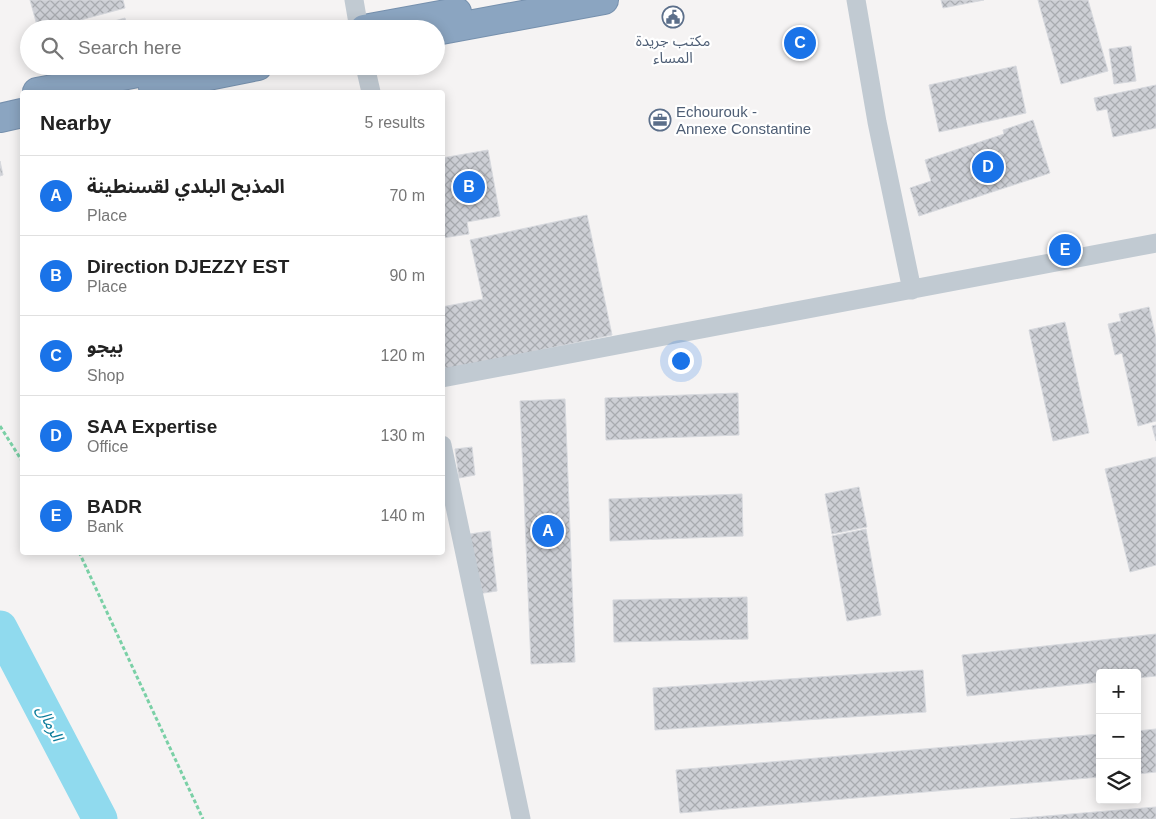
<!DOCTYPE html>
<meta charset="utf-8">
<style>
body{margin:0;font-family:Helvetica,"Noto Sans Arabic",sans-serif;background:#f2f2f2;color:#222}
.controls{position:absolute;right:15px;bottom:15px;display:grid;overflow:hidden;border-radius:5px;box-shadow:0 2px 12px #0003}
.controls button{width:45px;height:45px;display:grid;place-items:center;padding:0;border:0;border-bottom:1px solid #e0e0e0;background:#fff;color:#222;font:25px sans-serif}
.you{position:absolute;left:680px;top:360px;width:18px;height:18px;margin:-12px;border:4px solid #fff;border-radius:50%;background:#1a73e8;box-shadow:0 0 0 8px #1a73e833}
.badge{display:grid;place-items:center;width:32px;height:32px;border-radius:50%;background:#1a73e8;color:#fff;font-size:16px;font-weight:700}
.pin{position:absolute;translate:-50% -50%;border:2px solid #fff;box-shadow:0 1px 5px #0006}
.list{margin:0;padding:0;list-style:none}
h2{display:flex;justify-content:space-between;align-items:center;height:65px;margin:0;padding:0 20px;font-size:21px}
h2 small{font-size:16px;font-weight:400;color:#767676}
.list li{display:grid;grid-template-columns:32px 1fr auto;gap:15px;align-items:center;box-sizing:border-box;height:80px;padding:0 20px;border-top:1px solid #e0e0e0}
.list b{display:block;font-size:19px;white-space:nowrap}
.list p{margin:0;font-size:16px;white-space:nowrap;color:#767676}
.list em{font-size:16px;font-style:normal;color:#767676}
.icon{flex:none;width:28px;height:28px;fill:none;stroke:currentColor;stroke-width:2;stroke-linecap:round;stroke-linejoin:round}
.map{position:relative;flex:none;width:1156px;height:819px;overflow:hidden}
.search{position:absolute;background:#fff;box-shadow:0 2px 12px #0003;left:20px;top:20px;width:425px;height:55px;display:flex;align-items:center;gap:12px;box-sizing:border-box;padding:0 18px;border-radius:28px;color:#767676;font-size:19px}
.panel{position:absolute;background:#fff;box-shadow:0 2px 12px #0003;left:20px;top:90px;width:425px;height:465px;border-radius:5px}
.map>svg:first-child{display:block}
.lines{fill:none;stroke-linecap:round;stroke-linejoin:round}
.river{stroke:#90daee;stroke-width:35}
.building{fill:url(#building-cross-hatch);stroke:#d7d9de}
.highway-casing{stroke:#7690ad;stroke-width:30}
.path{stroke:#7ad0a6;stroke-width:3;stroke-dasharray:4 2.5;stroke-linecap:butt}
.minor{stroke:#c1cad2;stroke-width:19}
.highway{stroke:#8ba5c1;stroke-width:28}
.labels{text-anchor:middle;dominant-baseline:central;stroke-width:4.5;stroke-linejoin:round;paint-order:stroke}
.service-label{font-size:15px;fill:#4e5e75;stroke:#fff}
.water-label{font-size:16px;font-style:italic;fill:#0c7c9b;stroke:#fff}
</style>
<div class="map">
<svg width="1156" height="819" viewBox="0 0 1156 819">
<defs>
<pattern id="building-cross-hatch" width="8" height="8" patternUnits="userSpaceOnUse" patternTransform="scale(1.25)"><rect width="8" height="8" fill="#cdcfd5"/><path d="M0 0l8 8M0 8l8-8" fill="none" stroke="#a8abb0"/></pattern>
</defs>
<rect width="100%" height="100%" fill="#f5f3f3"/>
<g class="lines">
<!-- river -->
<path class="river" d="M 0,628 L 100,819"/>
</g>
<!-- building -->
<path class="building" d="M 30,0 L 123,0 L 125,8 L 47,29 L 38,29 Z
M 941,0 L 984,0 L 943,8 Z
M 1038,0 L 1088,0 L 1108,71 L 1061,84 Z
M 125,18 L 128,29 L 91,29 L 90,28 Z
M 1131,46 L 1136,81 L 1114,84 L 1109,49 Z
M 1016,66 L 1026,113 L 939,132 L 929,85 Z
M 1156,85 L 1156,128 L 1113,137 L 1107,109 L 1097,111 L 1094,98 Z
M 1033,120 L 1050,173 L 919,216 L 910,188 L 931,181 L 925,160 L 1004,134 L 1003,130 Z
M 488,150 L 500,216 L 467,222 L 469,234 L 442,238 L 442,158 Z
M 0,161 L 3,175 L 0,176 Z
M 587,215 L 612,335 L 442,371 L 442,307 L 483,299 L 470,240 Z
M 1149,307 L 1156,338 L 1156,421 L 1138,426 L 1122,353 L 1115,355 L 1108,324 L 1121,321 L 1119,314 Z
M 1065,322 L 1089,433 L 1053,441 L 1029,330 Z
M 738,393 L 739,435 L 606,440 L 605,398 Z
M 565,399 L 575,662 L 531,664 L 520,401 Z
M 1156,425 L 1156,441 L 1152,426 Z
M 472,447 L 475,475 L 459,478 L 455,449 Z
M 1156,457 L 1156,565 L 1130,572 L 1105,469 Z
M 859,487 L 867,527 L 832,534 L 825,494 Z
M 742,494 L 743,536 L 610,541 L 609,499 Z
M 866,529 L 881,615 L 847,621 L 832,536 Z
M 490,531 L 497,591 L 477,594 L 470,534 Z
M 747,597 L 748,639 L 614,642 L 613,600 Z
M 1156,634 L 1156,676 L 1137,678 L 1137,673 L 1100,673 L 1100,682 L 967,696 L 962,655 Z
M 923,670 L 926,712 L 655,730 L 653,688 Z
M 1156,729 L 1156,772 L 1137,774 L 1137,731 Z
M 1100,734 L 1100,777 L 680,813 L 676,770 Z
M 1156,807 L 1156,819 L 1010,819 Z"/>
<g class="lines">
<!-- highway casing -->
<g class="highway-casing">
<path id="highway" d="M 364,29 L 457,12
M 436,31 L 604,0
M 153,87 L 258,66
M 37,92 L 175,66
M 0,118 L 22,113"/>
</g>
<!-- path -->
<path class="path" d="M 0,426 L 22,461
M 79,552 L 203,819"/>
<!-- minor -->
<path class="minor" d="M 354,0 L 359,29
M 856,0 L 877,122 L 912,290
M 365,66 L 371,92
M 442,378 L 1156,243
M 442,445 L 521,819"/>
<!-- highway -->
<use href="#highway" class="highway"/>
</g>
<!-- icons -->
<defs>
<g id="civic-ring" transform="scale(1.125)"><circle r="9.5" fill="#fff" stroke="#5c6f8a" stroke-width="1.5"/><path d="M-.6-6.5H3V-4.5H.6V-3L4-1V1h2V6H-6V1h2V-1L-.6-3ZM-1.2 2.5V6h2.4V2.5Z" fill="#5c6f8a"/></g>
<g id="office-ring" transform="scale(1.125)"><circle r="9.5" fill="#fff" stroke="#5c6f8a" stroke-width="1.5"/><path d="M-6-3h4V-5.5h4V-3h4V5H-6ZM-1-4.5V-3h2v-1.5ZM-6 0V1H6V0Z" fill="#5c6f8a"/></g>
</defs>
<g fill-rule="evenodd">
<use href="#civic-ring" x="673" y="17"/>
<use href="#office-ring" x="660" y="120"/>
</g>
<g class="labels">
<!-- service labels -->
<g class="service-label">
<text x="673" y="40">مكتب جريدة<tspan x="673" dy="17">المساء</tspan></text>
<text x="676" y="111" text-anchor="start">Echourouk -<tspan x="676" dy="17">Annexe Constantine</tspan></text>
</g>
<!-- water labels -->
<g class="water-label">
<text transform="translate(50 723) rotate(62)">الرمال</text>
</g>
</g>
</svg>
<div class="controls">
<button>+</button>
<button>−</button>
<button><svg class="icon" aria-label="layers" viewBox="0 0 24 24"><path d="M12 4l9 5-9 5-9-5zM3 14l9 5 9-5"/></svg></button>
</div>
<div class="you"></div>
<div class="pin badge" style="left:548px;top:531px">A</div>
<div class="pin badge" style="left:469px;top:187px">B</div>
<div class="pin badge" style="left:800px;top:43px">C</div>
<div class="pin badge" style="left:988px;top:167px">D</div>
<div class="pin badge" style="left:1065px;top:250px">E</div>
<div class="search"><svg class="icon" aria-label="search" viewBox="0 0 24 24"><circle cx="10" cy="10" r="6"/><path d="M15 15l6 6"/></svg>Search here</div>
<section class="panel">
<h2>Nearby<small>5 results</small></h2>
<ul class="list">
<li><span class="badge">A</span><div><b>المذبح البلدي لقسنطينة</b><p>Place</p></div><em>70 m</em></li>
<li><span class="badge">B</span><div><b>Direction DJEZZY EST</b><p>Place</p></div><em>90 m</em></li>
<li><span class="badge">C</span><div><b>بيجو</b><p>Shop</p></div><em>120 m</em></li>
<li><span class="badge">D</span><div><b>SAA Expertise</b><p>Office</p></div><em>130 m</em></li>
<li><span class="badge">E</span><div><b>BADR</b><p>Bank</p></div><em>140 m</em></li>
</ul>
</section>
</div>
